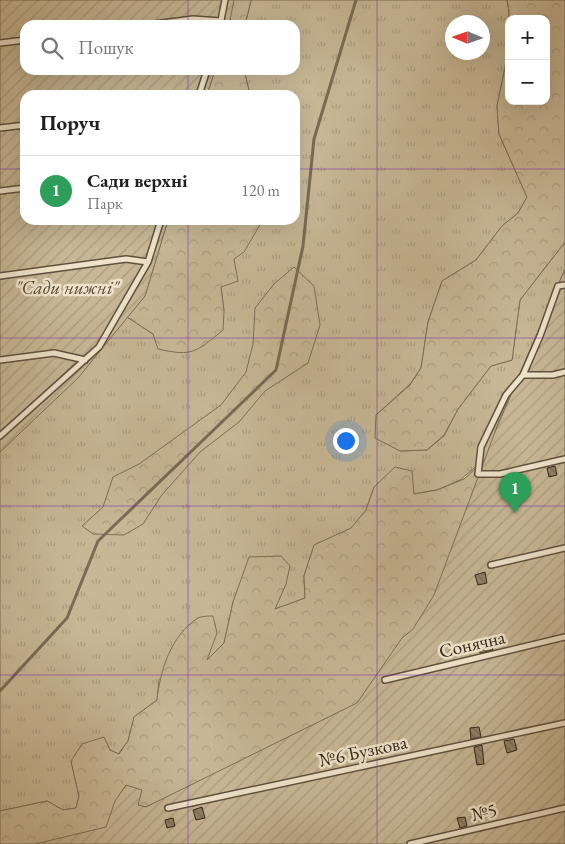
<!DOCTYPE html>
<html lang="uk">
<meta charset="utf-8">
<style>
body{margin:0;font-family:"EB Garamond",serif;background:#f2f2f2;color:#202124}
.controls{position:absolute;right:15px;top:15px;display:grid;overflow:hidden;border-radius:10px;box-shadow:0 5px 20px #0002}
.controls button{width:45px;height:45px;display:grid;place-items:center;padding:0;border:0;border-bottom:1px solid #e0e0e0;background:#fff;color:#202124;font:25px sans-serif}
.compass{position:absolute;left:445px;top:15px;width:45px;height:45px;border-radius:50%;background:#fff;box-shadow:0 5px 20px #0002;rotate:272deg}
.you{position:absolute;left:345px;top:440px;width:18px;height:18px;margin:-12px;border:4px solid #fff;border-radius:50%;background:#1a73e8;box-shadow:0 0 0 8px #1a73e833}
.badge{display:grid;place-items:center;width:32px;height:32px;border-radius:50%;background:#8f2418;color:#fff;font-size:16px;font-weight:700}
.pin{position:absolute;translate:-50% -41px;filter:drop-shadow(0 1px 2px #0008)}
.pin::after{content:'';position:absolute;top:26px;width:18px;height:15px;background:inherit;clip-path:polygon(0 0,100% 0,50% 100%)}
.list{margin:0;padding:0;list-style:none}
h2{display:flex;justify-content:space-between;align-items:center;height:65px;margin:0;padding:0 20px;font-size:21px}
h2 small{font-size:16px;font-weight:400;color:#757577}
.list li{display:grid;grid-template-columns:32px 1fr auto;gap:15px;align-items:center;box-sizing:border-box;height:70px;padding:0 20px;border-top:1px solid #e0e0e0}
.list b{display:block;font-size:19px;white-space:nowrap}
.list p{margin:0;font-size:16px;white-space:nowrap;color:#757577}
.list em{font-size:16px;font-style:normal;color:#757577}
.icon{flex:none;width:28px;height:28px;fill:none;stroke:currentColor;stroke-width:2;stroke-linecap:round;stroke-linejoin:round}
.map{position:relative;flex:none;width:565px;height:844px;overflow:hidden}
.search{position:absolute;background:#fff;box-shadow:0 5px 20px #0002;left:20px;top:20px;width:280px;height:55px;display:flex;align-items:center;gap:12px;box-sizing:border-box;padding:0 18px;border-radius:15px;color:#757577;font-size:19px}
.panel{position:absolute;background:#fff;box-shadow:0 5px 20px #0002;left:20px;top:90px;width:280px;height:135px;border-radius:15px}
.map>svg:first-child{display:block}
.grass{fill:url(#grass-tufts);stroke:#7d6f58;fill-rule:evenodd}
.forest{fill:url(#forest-crowns);stroke:#7d6f58;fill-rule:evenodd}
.garden{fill:url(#garden-furrows);stroke:#7d6f58}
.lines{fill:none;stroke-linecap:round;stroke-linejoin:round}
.stream{stroke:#796b55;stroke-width:3}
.building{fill:url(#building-back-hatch);stroke:#33271a}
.service-casing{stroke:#60523f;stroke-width:8}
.service{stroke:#eee3ca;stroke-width:5}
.grid{fill:none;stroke:#7b2cbf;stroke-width:1;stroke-opacity:0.55}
.labels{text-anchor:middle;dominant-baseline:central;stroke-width:5;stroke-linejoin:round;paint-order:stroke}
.park-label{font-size:19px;font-style:italic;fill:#584b39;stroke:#eee3ca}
.street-label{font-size:19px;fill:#33271a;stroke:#eee3ca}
</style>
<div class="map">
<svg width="565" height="844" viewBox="0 0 565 844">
<defs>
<pattern id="grass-tufts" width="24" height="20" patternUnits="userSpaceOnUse" patternTransform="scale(1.25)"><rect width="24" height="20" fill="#c7b795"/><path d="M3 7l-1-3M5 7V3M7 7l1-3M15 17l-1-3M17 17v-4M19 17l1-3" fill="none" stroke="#ab9d80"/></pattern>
<pattern id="forest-crowns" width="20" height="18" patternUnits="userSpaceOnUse" patternTransform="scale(1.25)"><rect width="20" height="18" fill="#c7b795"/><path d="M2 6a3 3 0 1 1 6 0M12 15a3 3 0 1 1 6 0" fill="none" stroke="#ab9d80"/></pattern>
<pattern id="garden-furrows" width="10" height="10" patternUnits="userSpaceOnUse" patternTransform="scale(1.25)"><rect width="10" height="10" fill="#c7b795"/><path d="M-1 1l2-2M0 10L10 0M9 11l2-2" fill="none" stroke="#ab9d80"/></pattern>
<pattern id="building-back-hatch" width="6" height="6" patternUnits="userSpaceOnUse" patternTransform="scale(1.25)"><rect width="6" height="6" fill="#908167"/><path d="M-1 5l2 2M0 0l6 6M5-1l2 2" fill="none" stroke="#766a54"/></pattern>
</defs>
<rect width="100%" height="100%" fill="#e5d4ae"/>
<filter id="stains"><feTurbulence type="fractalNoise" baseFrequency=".004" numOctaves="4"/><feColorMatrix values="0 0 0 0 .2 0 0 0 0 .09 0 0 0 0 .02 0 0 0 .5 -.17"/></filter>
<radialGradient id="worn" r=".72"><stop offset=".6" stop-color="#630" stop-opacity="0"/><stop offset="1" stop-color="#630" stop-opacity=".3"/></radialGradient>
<!-- grass -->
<path class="grass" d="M 251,0 L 507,0 L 509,11 L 508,53 L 497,106 L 499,134 L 527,197 L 518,213 L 502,226 L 476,260 L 442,281 L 428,322 L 421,368 L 410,384 L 376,415 L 400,451 L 427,450 L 444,436 L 458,409 L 491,366 L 512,360 L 520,300 L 565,242 L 565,269 L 495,431 L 495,451 L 460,480 L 437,490 L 413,494 L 412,471 L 374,487 L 366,510 L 351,529 L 314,546 L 304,576 L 305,598 L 274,610 L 286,584 L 241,582 L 233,602 L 224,643 L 206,661 L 159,679 L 157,700 L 134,717 L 128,741 L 118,754 L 110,750 L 71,761 L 79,796 L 76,808 L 63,810 L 47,801 L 0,811 L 0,452 L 77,378 L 127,317 L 153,334 L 224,311 L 221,287 L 234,258 L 261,223 L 260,220 L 295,220 L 295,95 L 254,95 L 249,90 L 244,70 L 295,70 L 295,25 L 245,25 ZM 452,22 L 482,22 L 482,52 L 452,52 Z"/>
<!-- forest -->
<path class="forest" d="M 190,0 L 251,0 L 245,25 L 229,25 L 231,19 Z
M 507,0 L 565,0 L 565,242 L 520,300 L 512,360 L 491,366 L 458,409 L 444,435 L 427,450 L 400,451 L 375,438 L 376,415 L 410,385 L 421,368 L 428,322 L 442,281 L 476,260 L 502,226 L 518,213 L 527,197 L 499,134 L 497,106 L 508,53 L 509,11 ZM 509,19 L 546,19 L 546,101 L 509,101 Z
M 215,70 L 244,70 L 249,90 L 254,95 L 207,95 Z
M 168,220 L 260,220 L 261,223 L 244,252 L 234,259 L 238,281 L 221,287 L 224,311 L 223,330 C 196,352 193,357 158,349 L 153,334 L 127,317 L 145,296 Z
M 294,267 L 314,286 L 320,325 L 308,363 L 265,391 L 239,422 L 200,452 L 161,496 L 143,524 L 124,535 L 93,534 L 82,526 L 103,507 L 113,477 L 139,464 L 221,405 L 246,372 L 253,344 L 255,308 L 274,284 Z
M 495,451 L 418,681 L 146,807 L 138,805 L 114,844 L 0,844 L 0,811 L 47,801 L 63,810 L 76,808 L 79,796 L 71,761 L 82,744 L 104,737 L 110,750 L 119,754 L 128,741 L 134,717 L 157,700 C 160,671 171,635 198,618 C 202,616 209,616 213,616 L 217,633 L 207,660 L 224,643 L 233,602 L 249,557 L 281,556 L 290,566 L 286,584 L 275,609 L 305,598 L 304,576 L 314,545 L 351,528 L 366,510 L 374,487 L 395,467 L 412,471 L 414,494 L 437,490 L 464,479 Z"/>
<!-- garden -->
<path class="garden" d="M 0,0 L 234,0 L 229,25 L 25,25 L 25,70 L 215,70 L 207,95 L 25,95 L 25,220 L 168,220 L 145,296 L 78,378 L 0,452 Z
M 565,269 L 565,844 L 35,844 L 106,827 L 115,801 L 126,785 L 142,790 L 138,805 L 146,807 L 357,703 L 402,638 L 413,629 L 434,595 L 495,432 Z"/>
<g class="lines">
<!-- stream -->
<path class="stream" d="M 0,691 L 67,618 L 98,541 L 276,370 L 303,246 L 314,139 L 356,0"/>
</g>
<!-- building -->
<path class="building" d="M 555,466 L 557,475 L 549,477 L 547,468 Z
M 485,572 L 487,583 L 478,585 L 475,575 Z
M 491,643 L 493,650 L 480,653 L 479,646 Z
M 479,727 L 481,737 L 471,739 L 470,728 Z
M 514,739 L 517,750 L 507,753 L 504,741 Z
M 482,745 L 484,764 L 477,765 L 474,747 Z
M 202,807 L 205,818 L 196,820 L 193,810 Z
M 465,817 L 467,826 L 460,828 L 457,818 Z
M 173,818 L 175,826 L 167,828 L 165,820 Z"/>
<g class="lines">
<!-- service casing -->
<g class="service-casing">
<path id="service" d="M 147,25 L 193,19 L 220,21
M 220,25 L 225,0
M 0,43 L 25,40
M 199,95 L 207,70
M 0,128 L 25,125
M 0,191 L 25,188
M 0,276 L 126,259 L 148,262
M 565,285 L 558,286 L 540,336 L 523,375 L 506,395 L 481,447 L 478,474 L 500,474 L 565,459
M 0,360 L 54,353 L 85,360
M 523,375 L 553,375 L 565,372
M 0,436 L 99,347 L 148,262 L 161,220
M 491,565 L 565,548
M 385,680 L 565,637
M 168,808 L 565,723
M 410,844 L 565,808"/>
</g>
<!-- service -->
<use href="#service" class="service"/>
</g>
<!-- grid -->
<path class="grid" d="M 188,0 L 188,25M 377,0 L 377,844M 188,70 L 188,95M 0,169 L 25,169M 295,169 L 565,169M 188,220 L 188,844M 0,338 L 565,338M 0,506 L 565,506M 0,675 L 565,675"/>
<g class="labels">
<!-- park labels -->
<g class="park-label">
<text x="67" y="287">"Сади нижні"</text>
</g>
<!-- street labels -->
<g class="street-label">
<text transform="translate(472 644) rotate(-13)">Сонячна</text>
<text transform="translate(363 751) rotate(-12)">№6 Бузкова</text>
<text transform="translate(484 812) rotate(-13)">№5</text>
</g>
</g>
<rect width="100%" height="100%" filter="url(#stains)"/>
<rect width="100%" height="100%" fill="url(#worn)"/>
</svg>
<div class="controls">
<button>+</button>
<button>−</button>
</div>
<svg class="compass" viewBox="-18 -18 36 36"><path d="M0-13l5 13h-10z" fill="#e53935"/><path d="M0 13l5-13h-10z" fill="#757577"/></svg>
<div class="you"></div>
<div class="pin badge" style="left:515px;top:513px;background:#2e9e5b">1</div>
<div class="search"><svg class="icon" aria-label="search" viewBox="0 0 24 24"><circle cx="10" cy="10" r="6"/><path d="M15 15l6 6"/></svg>Пошук</div>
<section class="panel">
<h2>Поруч<small></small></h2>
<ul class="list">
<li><span class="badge" style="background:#2e9e5b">1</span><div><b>Сади верхні</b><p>Парк</p></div><em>120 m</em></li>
</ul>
</section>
</div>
